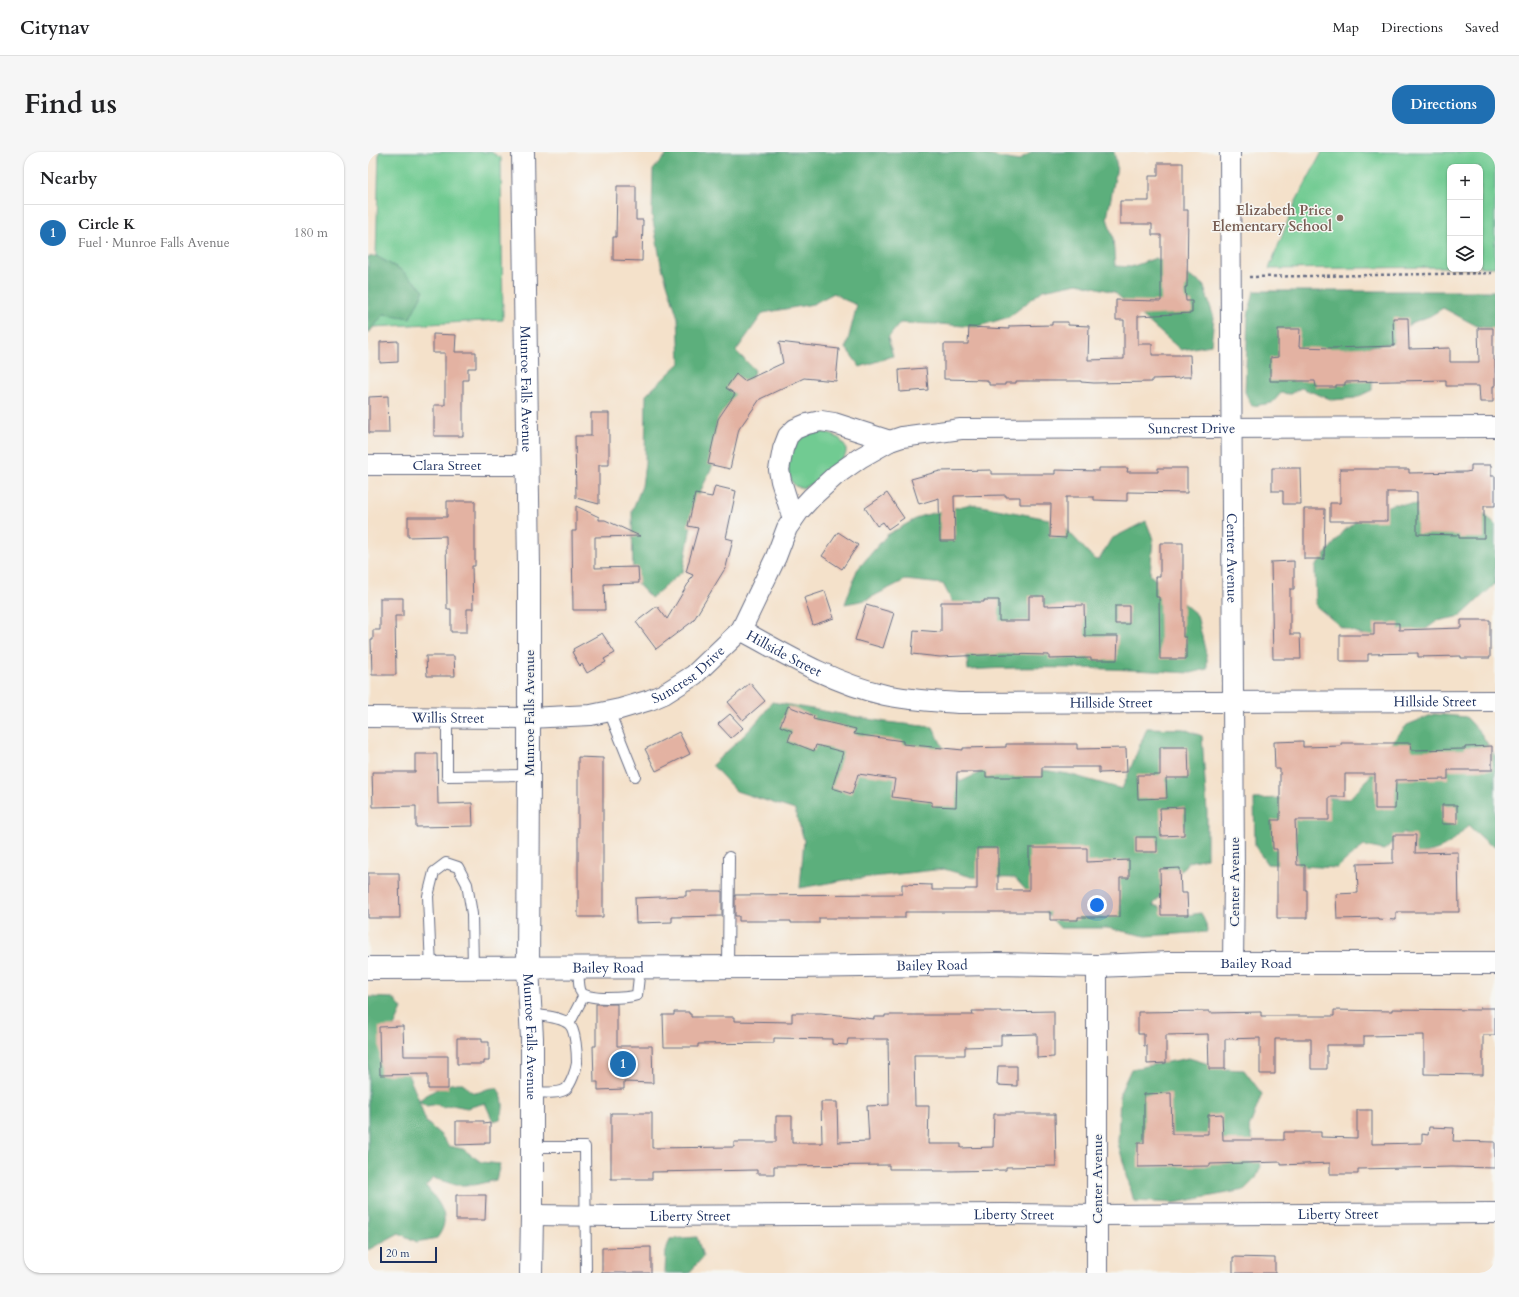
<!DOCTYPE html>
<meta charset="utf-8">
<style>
body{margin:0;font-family:Cardo,serif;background:#f6f6f6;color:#202124}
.controls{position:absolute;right:12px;top:12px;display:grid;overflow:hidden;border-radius:8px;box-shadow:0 1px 3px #0004}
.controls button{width:36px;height:36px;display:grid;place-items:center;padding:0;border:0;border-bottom:1px solid #e0e0e0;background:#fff;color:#202124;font:20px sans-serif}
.scale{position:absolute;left:12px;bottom:10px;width:57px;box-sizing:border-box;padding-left:4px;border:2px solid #1b2f5e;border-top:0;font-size:11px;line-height:14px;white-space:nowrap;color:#1b2f5e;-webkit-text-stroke:3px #f6f6f2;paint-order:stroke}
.you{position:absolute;left:729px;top:753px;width:14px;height:14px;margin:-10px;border:3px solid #fff;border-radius:50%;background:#1a73e8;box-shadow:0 0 0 6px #1a73e833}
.badge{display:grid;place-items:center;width:26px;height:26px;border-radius:50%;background:#1f6fb2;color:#fff;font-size:13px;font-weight:700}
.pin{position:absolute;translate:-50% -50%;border:2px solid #fff;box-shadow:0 1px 4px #0006}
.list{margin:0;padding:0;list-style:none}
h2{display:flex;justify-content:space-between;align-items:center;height:52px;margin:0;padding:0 16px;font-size:17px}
h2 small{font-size:13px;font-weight:400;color:#757577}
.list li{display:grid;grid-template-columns:26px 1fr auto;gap:12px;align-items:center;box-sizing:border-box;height:56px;padding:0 16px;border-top:1px solid #e0e0e0}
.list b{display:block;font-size:15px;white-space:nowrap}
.list p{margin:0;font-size:13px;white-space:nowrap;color:#757577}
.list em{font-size:13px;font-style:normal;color:#757577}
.icon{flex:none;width:22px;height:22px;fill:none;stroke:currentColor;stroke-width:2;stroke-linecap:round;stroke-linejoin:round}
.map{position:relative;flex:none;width:1127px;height:1121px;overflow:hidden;border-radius:16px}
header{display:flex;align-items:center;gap:24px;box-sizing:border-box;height:56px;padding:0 20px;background:#fff;border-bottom:1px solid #e0e0e0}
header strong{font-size:19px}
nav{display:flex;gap:22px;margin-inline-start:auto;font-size:14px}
.intro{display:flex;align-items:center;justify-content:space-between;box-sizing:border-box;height:96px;padding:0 24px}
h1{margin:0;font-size:28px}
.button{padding:10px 18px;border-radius:16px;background:#1f6fb2;color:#fff;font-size:14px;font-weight:700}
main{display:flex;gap:24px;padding:0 24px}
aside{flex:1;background:#fff;border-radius:16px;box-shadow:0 1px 3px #0004}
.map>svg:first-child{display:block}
.green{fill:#71cb92;stroke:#467d78}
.forest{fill:#5caf7c;stroke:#3c6f6d}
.building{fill:#e3b2a2}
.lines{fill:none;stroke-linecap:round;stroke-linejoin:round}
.service-casing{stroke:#676d84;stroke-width:12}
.minor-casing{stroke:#676d84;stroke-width:22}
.tertiary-casing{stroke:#676d84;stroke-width:24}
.path{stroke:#676d84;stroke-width:2.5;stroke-dasharray:3 3;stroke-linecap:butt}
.service{stroke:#fff;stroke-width:10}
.minor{stroke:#fff;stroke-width:20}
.tertiary{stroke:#fff;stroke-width:22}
.education-dot{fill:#8d6e63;stroke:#f6f6f2;stroke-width:1.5}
.labels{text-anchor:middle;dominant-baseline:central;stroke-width:3;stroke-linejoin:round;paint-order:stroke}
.education-label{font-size:14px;font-weight:bold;fill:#785e54;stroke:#f6f6f2;text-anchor:end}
.street-label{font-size:14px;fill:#1b2f5e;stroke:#f6f6f2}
</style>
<header>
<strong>Citynav</strong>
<nav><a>Map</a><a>Directions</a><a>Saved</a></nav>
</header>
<div class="intro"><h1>Find us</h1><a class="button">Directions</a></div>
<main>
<aside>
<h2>Nearby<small></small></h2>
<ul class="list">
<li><span class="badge">1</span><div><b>Circle K</b><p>Fuel · Munroe Falls Avenue</p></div><em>180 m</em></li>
</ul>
</aside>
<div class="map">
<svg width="1127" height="1121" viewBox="0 0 1127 1121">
<rect width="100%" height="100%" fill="#f6f6f2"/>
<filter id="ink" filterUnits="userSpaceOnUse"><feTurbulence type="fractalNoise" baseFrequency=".025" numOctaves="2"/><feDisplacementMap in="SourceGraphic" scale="8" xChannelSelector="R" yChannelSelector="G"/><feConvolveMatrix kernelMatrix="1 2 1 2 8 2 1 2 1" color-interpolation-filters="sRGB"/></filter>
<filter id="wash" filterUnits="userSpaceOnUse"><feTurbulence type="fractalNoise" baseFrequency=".012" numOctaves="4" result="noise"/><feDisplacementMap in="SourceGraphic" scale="16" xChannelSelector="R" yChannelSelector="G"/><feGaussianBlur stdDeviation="0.9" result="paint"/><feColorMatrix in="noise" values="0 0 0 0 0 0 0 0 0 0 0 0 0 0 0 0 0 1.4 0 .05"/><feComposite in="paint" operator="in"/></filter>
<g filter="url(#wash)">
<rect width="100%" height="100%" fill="#f4e1ca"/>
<!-- green -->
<path class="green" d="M 11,0 L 123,0 L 133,6 L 135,168 L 5,175 L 16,162 L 33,118 L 8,104 Z
M 954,0 L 1127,0 L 1127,115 L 1112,115 L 1112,15 L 1082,15 L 1082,115 L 901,117 L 927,51 Z
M 451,280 L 461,281 L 472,287 L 478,296 L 478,301 L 476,305 L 456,321 L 444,332 L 434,336 L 427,334 C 415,320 420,294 436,284 C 440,281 446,281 451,280 Z"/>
<!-- forest -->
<path class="forest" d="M 301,0 L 602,0 L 651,9 L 663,0 L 746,0 L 749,15 L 739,66 L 745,86 L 747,114 L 763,115 L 788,106 L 835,132 L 846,166 L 843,193 L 813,198 L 746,140 L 710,131 L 675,138 L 641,165 L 608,175 L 571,172 L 532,171 L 520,186 L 525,204 L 492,215 L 478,196 L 489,153 L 477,148 L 466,141 L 445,152 L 395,161 L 368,199 L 387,218 L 360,270 L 360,281 L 327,351 L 315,419 L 283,446 L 265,427 L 264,359 L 274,334 L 277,311 L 278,243 L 312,211 L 310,166 L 293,112 L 284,63 L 285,18 Z
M 8,104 L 33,118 L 56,138 L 42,166 L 16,162 L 0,182 L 0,105 Z
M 886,139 L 1127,139 L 1127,177 L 1109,174 L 1075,156 L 1062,164 L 1043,171 L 1026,191 L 1003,194 L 1004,238 L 987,246 L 965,248 L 933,236 L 922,242 L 913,241 L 904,251 L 884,254 L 877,240 L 880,164 Z
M 603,352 L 691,369 L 726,407 L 731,408 L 743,387 L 778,369 L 785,387 L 782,423 L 829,463 L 839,506 L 839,517 L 823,521 C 749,517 675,513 600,518 L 596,472 L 575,432 L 537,428 L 498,448 L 477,452 L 489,418 L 519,383 L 553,364 Z
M 1025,352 L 1110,355 L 1127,373 L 1127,432 L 1093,464 L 1069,469 L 1044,487 L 995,483 L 973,475 L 948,454 L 947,415 L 976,379 L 993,365 Z
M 404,550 L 518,570 L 565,575 L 592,630 L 632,611 L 700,622 L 754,637 L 779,576 L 816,577 L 834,584 L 839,660 L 839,706 L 820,710 L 785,753 L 820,763 L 833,761 L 838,772 L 839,780 L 778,784 L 739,776 L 692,776 L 647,726 L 604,725 L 576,717 L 477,728 L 432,736 L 436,688 L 427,658 L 368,639 L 344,613 C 366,593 388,574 404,550 Z
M 1066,562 L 1098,565 L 1112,580 L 1127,604 L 1127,694 L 1121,692 L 1100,673 C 1083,692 1076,698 1050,702 L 1036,680 L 1016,698 L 996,694 L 979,707 L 969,716 L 899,712 L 887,694 L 886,647 L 947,645 L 981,647 L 999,628 L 1026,588 L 1039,573 Z
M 0,845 L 25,846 L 34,857 L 24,879 L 38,918 L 51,948 C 65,939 78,930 95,931 C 109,950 111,935 129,936 C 136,945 137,957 132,967 L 125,969 L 117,951 L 99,956 L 84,953 L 74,955 L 70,952 L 59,954 L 51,949 L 58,970 L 73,983 L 81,994 L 95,997 L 113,1010 L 132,1012 L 128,1028 L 106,1033 L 88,1033 L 65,1026 L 58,1034 C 71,1051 85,1065 69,1086 L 49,1090 L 31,1081 L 0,1098 Z
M 821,906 L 857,917 L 876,918 L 894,942 L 881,976 L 893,1014 L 888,1026 L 876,1038 L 806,1051 L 766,1049 L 750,991 L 752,941 L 763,917 Z
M 329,1085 L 335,1105 L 321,1121 L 297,1121 L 298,1098 L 302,1087 Z"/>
<g id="blocks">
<!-- building -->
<path class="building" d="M 790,11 L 815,11 L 815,58 L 820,58 L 819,135 L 817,135 L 818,149 L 824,149 L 824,161 L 770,164 L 770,192 L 784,192 L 784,203 L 822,203 L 823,225 L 814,225 L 813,226 L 784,227 L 784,230 L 726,231 L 713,230 L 713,229 L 648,229 L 648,231 L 637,231 L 637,233 L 621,233 L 621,230 L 619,230 L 619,228 L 576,227 L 576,192 L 600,192 L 601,175 L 641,177 L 641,174 L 684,173 L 684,170 L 700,170 L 700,173 L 721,174 L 720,208 L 756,207 L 756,168 L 748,168 L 748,148 L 793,149 L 793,83 L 784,83 L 784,72 L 752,72 L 752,49 L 781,49 L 781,24 L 790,24 Z
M 249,34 L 268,34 L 268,68 L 275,68 L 274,109 L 245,108 L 245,85 L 248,85 Z
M 1025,166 L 1040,166 L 1041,197 L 1082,196 L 1082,210 L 1111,210 L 1110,176 L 1125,176 L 1125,208 L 1127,208 L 1127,234 L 1125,234 L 1125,250 L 1112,250 L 1111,234 L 1078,234 L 1078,228 L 977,230 L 977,233 L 968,233 L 968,235 L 948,235 L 947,229 L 902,229 L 902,206 L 910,205 L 910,177 L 932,177 L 931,195 L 965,196 L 1026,194 Z
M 65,182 L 88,183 L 87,200 L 108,200 L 108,216 L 100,216 L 100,228 L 95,228 L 95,284 L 66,284 L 66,253 L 77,253 L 77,201 L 65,201 Z
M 30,189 L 30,210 L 12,211 L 12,190 Z
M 411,190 L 471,197 L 468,229 L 436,226 L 392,247 L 371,277 L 362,317 L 340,312 L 350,267 L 367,242 L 358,236 L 368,222 L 376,229 L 415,211 Z
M 558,216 L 560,238 L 532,240 L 531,218 Z
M 20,244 L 21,281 L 1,281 L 1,245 Z
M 223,261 L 241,261 L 241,313 L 231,313 L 231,352 L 208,346 L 207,284 L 223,284 Z
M 1103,313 L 1123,313 L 1123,324 L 1127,324 L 1127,354 L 1116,354 L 1116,386 L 1091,386 L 1091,383 L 1049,382 L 1049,340 L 1019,340 L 1019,369 L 962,369 L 962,351 L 972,351 L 972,317 L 1041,317 L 1041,321 L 1098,320 L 1103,319 Z
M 731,316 L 760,316 L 759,320 L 790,320 L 790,316 L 819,316 L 819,341 L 759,340 L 759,349 L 726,348 L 726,345 L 698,345 L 698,386 L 682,385 L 683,352 L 652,352 L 652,345 L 638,345 L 638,343 L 586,344 L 587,389 L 572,389 L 571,346 L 551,352 L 543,327 L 572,319 L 623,318 L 623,322 L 687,322 L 687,318 L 731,319 Z
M 904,316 L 932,316 L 933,352 L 915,352 L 915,339 L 904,339 Z
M 347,334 L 368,339 L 358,386 L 365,388 L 358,415 L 325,469 L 288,497 L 268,470 L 289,454 L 299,467 L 320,432 L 322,430 L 321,430 L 325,423 L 318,420 L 330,376 L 320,374 L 327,342 L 344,345 Z
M 519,341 L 536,366 L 520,377 L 515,370 L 509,374 L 497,356 Z
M 79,349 L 107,349 L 107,414 L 104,414 L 105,457 L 99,457 L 99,480 L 83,480 L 83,457 L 79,457 L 78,384 L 40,385 L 40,365 L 79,365 Z
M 208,354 L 231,365 L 231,368 L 237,368 L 272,384 L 227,385 L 227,416 L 270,415 L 271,431 L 236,432 L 237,458 L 205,458 L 204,379 L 208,379 Z
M 936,357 L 957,357 L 956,407 L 936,407 Z
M 470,380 L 490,393 L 474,417 L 454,404 Z
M 792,391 L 815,391 L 815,485 L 818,485 L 818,507 L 792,507 L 791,445 L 788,445 L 788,425 L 792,425 Z
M 926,409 L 926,437 L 922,437 L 922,482 L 932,482 L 933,507 L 905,507 L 903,410 Z
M 457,439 L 466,466 L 445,473 L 436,446 Z
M 661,444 L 676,444 L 676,454 L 716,453 L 717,484 L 750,484 L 749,508 L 723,508 L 723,506 L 681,507 L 681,503 L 638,502 L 572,505 L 544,502 L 546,478 L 573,480 L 573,450 L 616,450 L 616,448 L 631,448 L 631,469 L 661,469 Z
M 12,446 L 35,446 L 35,464 L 27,464 L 28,523 L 4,523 L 3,488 L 5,488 L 5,478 L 12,478 Z
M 498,453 L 526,461 L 515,496 L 487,488 Z
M 747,454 L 761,454 L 761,472 L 747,472 Z
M 1093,468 L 1122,468 L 1122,506 L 1093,506 L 1093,504 L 1050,505 L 1050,501 L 1000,502 L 1000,509 L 972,509 L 972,483 L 1006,483 L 1006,471 L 1031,471 L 1031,478 L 1093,476 Z
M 234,481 L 247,501 L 236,507 L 238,510 L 219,521 L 214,512 L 212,514 L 204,500 L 206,499 L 205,497 Z
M 58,504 L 86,504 L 87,524 L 59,524 Z
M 382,531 L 397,549 L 375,568 L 360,550 Z
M 420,554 L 446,564 L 445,567 L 488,577 L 486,582 L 535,589 L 535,592 L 595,598 L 595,596 L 638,595 L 638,592 L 709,592 L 709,597 L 758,596 L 759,620 L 731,621 L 731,615 L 674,615 L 674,625 L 618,625 L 618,620 L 589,620 L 588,655 L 564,654 L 564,650 L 524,645 L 527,627 L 490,622 L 484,642 L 464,636 L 475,600 L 448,593 L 446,599 L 420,589 L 424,579 L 412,574 Z
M 362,562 L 375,576 L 363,586 L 350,572 Z
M 311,580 L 322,602 L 288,619 L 277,597 Z
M 935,589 L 935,595 L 973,594 L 973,591 L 1043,591 L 1044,598 L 1097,597 L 1097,595 L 1124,594 L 1124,618 L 1080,618 L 1080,627 L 1028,628 L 1027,657 L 1007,657 L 1007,622 L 977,622 L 977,645 L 961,645 L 961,668 L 927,668 L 929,713 L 937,713 L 937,738 L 939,738 L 939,766 L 909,766 L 909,697 L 905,697 L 904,668 L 912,668 L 912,617 L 907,617 L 906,590 Z
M 792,595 L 820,595 L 821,626 L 798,626 L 799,646 L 770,647 L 769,623 L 792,623 Z
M 47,602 L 69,602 L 70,652 L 104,651 L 105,674 L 48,675 L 48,654 L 5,655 L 4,620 L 47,620 Z
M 210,605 L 235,606 L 235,765 L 210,765 Z
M 1074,653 L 1089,653 L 1089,672 L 1074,672 Z
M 816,655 L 816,683 L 793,684 L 792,656 Z
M 1025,683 L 1048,683 L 1047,701 L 1090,700 L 1091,760 L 1028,760 L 1028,768 L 1010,767 L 1010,766 L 969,767 L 968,742 L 990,741 L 989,712 L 1025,711 Z
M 768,685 L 789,685 L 789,700 L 768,700 Z
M 609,696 L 630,696 L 630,738 L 661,738 L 661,696 L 719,696 L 719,710 L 761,708 L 761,726 L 752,726 L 752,765 L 710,765 L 710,768 L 682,768 L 682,760 L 537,760 L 537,766 L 451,766 L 451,771 L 423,771 L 423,769 L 371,769 L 371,764 L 367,764 L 367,743 L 534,742 L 534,732 L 564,733 L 564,738 L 597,738 L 597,737 L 609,737 Z
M 812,716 L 813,741 L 819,741 L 820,763 L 793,763 L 792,717 Z
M 0,721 L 31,721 L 32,766 L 0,766 Z
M 318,739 L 354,739 L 354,764 L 304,765 L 304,770 L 268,771 L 267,746 L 318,744 Z
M 228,852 L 249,852 L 249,894 L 284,894 L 285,931 L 256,930 L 256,937 L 230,938 L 230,930 L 226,930 L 225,894 L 228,894 Z
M 1112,856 L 1127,856 L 1127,883 L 1115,883 L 1115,923 L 1056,922 L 1056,883 L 996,884 L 996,893 L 959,893 L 959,917 L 943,917 L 943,887 L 907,887 L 907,922 L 892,922 L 892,886 L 857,887 L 857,917 L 841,917 L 840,882 L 798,883 L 798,911 L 779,912 L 779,894 L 776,894 L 776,882 L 770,882 L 770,860 L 841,859 L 841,861 L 893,860 L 893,864 L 966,864 L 966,858 L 1024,859 L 1024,857 L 1110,858 L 1112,858 Z
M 604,859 L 633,859 L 633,860 L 686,859 L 686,905 L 669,906 L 669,882 L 633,883 L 633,894 L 597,895 L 597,903 L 546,903 L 547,954 L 561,954 L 560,992 L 593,992 L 593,996 L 625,995 L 626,962 L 687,962 L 688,1014 L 638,1015 L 638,1018 L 582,1019 L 565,1019 L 565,1017 L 521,1017 L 521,1013 L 406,1014 L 406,1022 L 389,1022 L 389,1018 L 284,1020 L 284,1027 L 243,1027 L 243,961 L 284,961 L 284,996 L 366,995 L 366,990 L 408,990 L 408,964 L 424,964 L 424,991 L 454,991 L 453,950 L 469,950 L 470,990 L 501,989 L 499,954 L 521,953 L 520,887 L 480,887 L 479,893 L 464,892 L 464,887 L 406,886 L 406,891 L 330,892 L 330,895 L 296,895 L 295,863 L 306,863 L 306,860 L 321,860 L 321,862 L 323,862 L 323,865 L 366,865 L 366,869 L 424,870 L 424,861 L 453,861 L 506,867 L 506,865 L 517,865 L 517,863 L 605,863 Z
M 35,874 L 36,904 L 80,904 L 80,937 L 60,937 L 60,922 L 12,923 L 11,875 Z
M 89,886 L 114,886 L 114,890 L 121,890 L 121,909 L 116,909 L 116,912 L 89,912 Z
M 630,914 L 649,914 L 649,934 L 629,933 Z
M 803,941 L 804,982 L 840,982 L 840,963 L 854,962 L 855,988 L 916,988 L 916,980 L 953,980 L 953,985 L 989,986 L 989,958 L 1004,958 L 1004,992 L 1054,991 L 1054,982 L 1060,983 L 1061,975 L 1086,976 L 1085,989 L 1127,990 L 1127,1016 L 1084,1015 L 990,1017 L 990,1022 L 962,1022 L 962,1011 L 913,1013 L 913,1010 L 842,1012 L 842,1014 L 770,1015 L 770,991 L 776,991 L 776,942 Z
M 88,969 L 116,969 L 116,972 L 122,971 L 122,990 L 117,990 L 117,992 L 88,993 Z
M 88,1043 L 118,1043 L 117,1068 L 88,1068 Z
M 283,1095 L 283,1121 L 234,1121 L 234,1096 Z
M 865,1105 L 907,1106 L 907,1121 L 865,1121 Z"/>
</g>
</g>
<g filter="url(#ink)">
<use href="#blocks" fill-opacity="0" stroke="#676d84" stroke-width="1"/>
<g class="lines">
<!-- service casing -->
<g class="service-casing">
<path id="service" d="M 241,559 L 267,624
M 79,565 L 79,624 L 161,623
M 210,815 C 211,822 210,834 213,840 C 219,849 260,846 269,843 L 272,815
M 360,815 L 361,705
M 63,816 L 60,744 L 66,720 L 78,711 L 90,715 L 99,732 L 104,762 L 105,816
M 162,862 C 174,864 192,864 201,872 C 208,878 209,903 209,911 C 208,918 203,932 198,937 C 189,943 174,940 164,940
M 201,872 L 216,843
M 164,995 L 217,995 L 218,1121"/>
</g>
<!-- minor casing -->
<g class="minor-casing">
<g id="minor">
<path id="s1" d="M 862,0 L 866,723 L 865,811"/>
<path id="s2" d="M 0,313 L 159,313"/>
<path d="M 425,367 L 413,329 L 411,318 L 415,297 L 420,284 L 427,277 L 439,272 L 453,269 L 466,271 L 522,289"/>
<path id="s3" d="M 373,478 C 420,504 465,531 517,543 C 541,548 565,549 590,551 L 1127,549"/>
<path id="s4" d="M 0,565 L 160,566 L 223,563 L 252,557 L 282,548 L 296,542 L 326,523 L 373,478 L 408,405 L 419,376 L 431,359 L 444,345 L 468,323 L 492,306 L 522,289 L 534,285 L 593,277 L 1127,275"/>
<path d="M 729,814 L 729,1121"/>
<path id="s5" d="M 164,1063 L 246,1064 L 639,1062 L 730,1063 L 1127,1061"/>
</g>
</g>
<!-- tertiary casing -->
<g class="tertiary-casing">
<g id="tertiary">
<path id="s6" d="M 155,0 L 161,415 L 161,623 L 160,816 L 164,886 L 164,1063 L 163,1121"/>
<path id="s7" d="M 0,816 L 425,815 L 628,812 L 729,814 L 801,811 L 1127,811"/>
</g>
</g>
<!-- path -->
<path class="path" d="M 881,125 L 1127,121"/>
<!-- service -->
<use href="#service" class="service"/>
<!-- minor -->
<use href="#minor" class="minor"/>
<!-- tertiary -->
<use href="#tertiary" class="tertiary"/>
</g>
</g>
<!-- markers -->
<circle class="education-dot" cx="972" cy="66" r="4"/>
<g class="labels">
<!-- education labels -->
<g class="education-label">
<text x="964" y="58">Elizabeth Price<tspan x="964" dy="16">Elementary School</tspan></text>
</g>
<!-- street labels -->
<g class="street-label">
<text stroke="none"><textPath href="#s6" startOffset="237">Munroe Falls Avenue</textPath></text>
<text stroke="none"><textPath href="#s4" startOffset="951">Suncrest Drive</textPath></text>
<text stroke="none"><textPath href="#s2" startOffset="79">Clara Street</textPath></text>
<text stroke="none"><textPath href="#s1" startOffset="406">Center Avenue</textPath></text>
<text stroke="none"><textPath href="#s3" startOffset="49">Hillside Street</textPath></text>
<text stroke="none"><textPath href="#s4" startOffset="330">Suncrest Drive</textPath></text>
<text stroke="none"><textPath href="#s3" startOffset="709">Hillside Street</textPath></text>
<text stroke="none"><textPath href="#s3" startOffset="385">Hillside Street</textPath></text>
<text transform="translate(161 561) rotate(-90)">Munroe Falls Avenue</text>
<text stroke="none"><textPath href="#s4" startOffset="80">Willis Street</textPath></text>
<text transform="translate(866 730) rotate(-90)">Center Avenue</text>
<text stroke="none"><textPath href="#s7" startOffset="888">Bailey Road</textPath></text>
<text stroke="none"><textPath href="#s7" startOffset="564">Bailey Road</textPath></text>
<text stroke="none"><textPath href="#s7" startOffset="240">Bailey Road</textPath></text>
<text stroke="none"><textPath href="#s6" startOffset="885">Munroe Falls Avenue</textPath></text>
<text transform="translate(729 1027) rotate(-90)">Center Avenue</text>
<text stroke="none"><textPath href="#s5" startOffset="806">Liberty Street</textPath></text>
<text stroke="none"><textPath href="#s5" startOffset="482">Liberty Street</textPath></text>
<text stroke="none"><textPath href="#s5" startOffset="158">Liberty Street</textPath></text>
</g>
</g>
</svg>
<div class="controls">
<button>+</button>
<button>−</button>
<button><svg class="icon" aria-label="layers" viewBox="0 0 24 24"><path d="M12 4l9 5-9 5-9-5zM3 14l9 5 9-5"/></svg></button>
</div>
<div class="scale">20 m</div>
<div class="you"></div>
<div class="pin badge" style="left:255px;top:912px">1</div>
</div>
</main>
